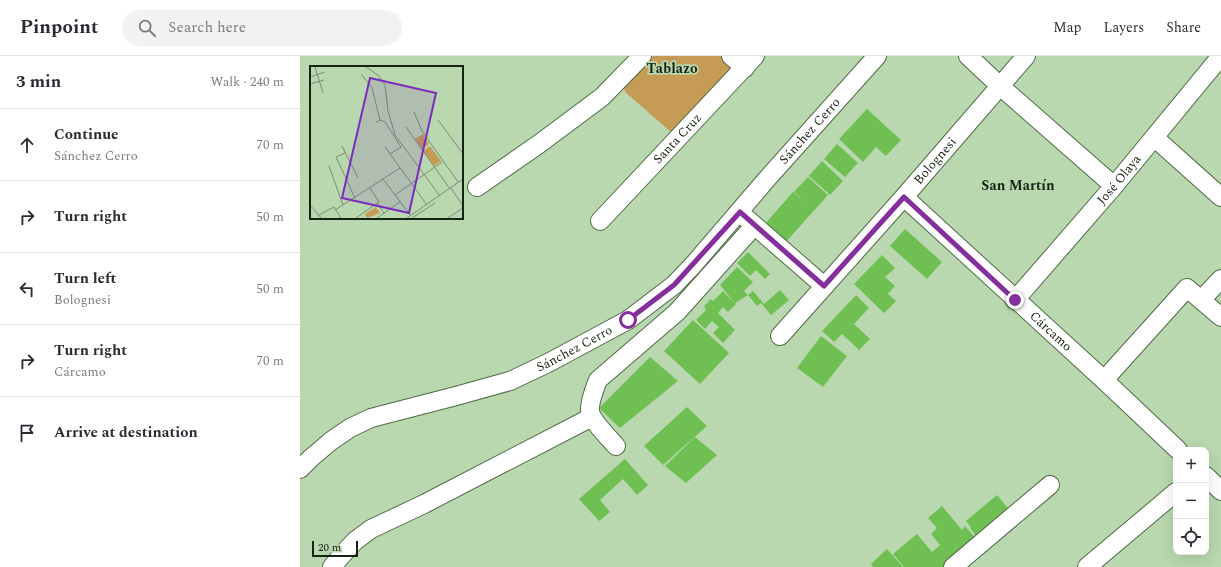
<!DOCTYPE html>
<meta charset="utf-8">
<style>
body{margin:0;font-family:Spectral,serif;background:#f2f2f3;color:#2b2b33}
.controls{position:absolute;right:12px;bottom:12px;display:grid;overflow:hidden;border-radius:8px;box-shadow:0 4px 16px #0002}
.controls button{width:36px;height:36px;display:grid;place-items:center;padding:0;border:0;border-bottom:1px solid #e1e1e2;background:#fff;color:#2b2b33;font:20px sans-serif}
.scale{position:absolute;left:12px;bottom:10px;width:46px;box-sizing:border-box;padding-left:4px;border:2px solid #162212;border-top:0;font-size:11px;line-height:14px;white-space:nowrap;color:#162212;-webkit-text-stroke:3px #b9d8af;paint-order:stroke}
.stop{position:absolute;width:12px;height:12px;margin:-9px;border:3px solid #852f9d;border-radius:50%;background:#fff}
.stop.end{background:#852f9d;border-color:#fff;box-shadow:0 1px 4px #0008}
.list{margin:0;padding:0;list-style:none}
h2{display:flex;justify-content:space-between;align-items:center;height:52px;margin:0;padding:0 16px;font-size:17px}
h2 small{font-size:13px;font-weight:400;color:#7c7c81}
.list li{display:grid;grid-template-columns:26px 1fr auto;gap:12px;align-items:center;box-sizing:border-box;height:72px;padding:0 16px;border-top:1px solid #e1e1e2}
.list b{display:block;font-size:15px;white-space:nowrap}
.list p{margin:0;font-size:13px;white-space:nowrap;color:#7c7c81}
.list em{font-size:13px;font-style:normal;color:#7c7c81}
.icon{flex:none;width:22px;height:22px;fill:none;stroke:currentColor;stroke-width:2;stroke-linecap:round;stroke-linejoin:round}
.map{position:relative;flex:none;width:921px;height:511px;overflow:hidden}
header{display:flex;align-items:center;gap:24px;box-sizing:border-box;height:56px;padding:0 20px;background:#fff;border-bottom:1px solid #e1e1e2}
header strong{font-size:19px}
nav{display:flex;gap:22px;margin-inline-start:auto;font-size:14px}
.search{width:280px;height:36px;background:#f2f2f3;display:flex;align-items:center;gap:10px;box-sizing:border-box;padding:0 14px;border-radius:22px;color:#7c7c81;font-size:15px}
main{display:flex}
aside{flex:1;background:#fff}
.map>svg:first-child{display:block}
.green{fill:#c69b55}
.building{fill:#70bf53}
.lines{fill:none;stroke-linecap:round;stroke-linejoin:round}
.street-casing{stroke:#4f6a46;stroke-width:20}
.street{stroke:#fff;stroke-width:18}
.route{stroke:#852f9d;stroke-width:5}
.labels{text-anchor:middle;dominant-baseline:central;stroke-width:3.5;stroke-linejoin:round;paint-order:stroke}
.street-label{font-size:13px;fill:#162212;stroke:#b9d8af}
.neighbourhood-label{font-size:14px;font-weight:bold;fill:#162212;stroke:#b9d8af}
.inset-road{fill:none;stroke:#788f70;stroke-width:1}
.view{fill:#7b2cbf;fill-opacity:0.15;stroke:#7b2cbf;stroke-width:2}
.inset-edge{fill:none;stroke:#162212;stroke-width:2}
</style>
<header>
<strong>Pinpoint</strong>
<div class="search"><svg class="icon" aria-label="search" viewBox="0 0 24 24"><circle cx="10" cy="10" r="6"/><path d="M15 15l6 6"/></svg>Search here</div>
<nav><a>Map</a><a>Layers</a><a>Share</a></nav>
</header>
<main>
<aside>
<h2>3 min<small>Walk · 240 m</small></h2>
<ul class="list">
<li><svg class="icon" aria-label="ahead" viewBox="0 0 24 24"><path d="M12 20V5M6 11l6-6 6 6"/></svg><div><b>Continue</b><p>Sánchez Cerro</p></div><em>70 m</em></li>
<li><svg class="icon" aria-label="right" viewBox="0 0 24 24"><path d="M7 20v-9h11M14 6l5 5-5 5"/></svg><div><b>Turn right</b></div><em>50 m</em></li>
<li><svg class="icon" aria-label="left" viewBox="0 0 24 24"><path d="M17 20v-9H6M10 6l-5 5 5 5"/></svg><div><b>Turn left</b><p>Bolognesi</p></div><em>50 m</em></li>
<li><svg class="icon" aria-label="right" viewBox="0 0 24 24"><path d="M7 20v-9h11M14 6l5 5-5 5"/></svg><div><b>Turn right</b><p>Cárcamo</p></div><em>70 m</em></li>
<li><svg class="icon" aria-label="arrive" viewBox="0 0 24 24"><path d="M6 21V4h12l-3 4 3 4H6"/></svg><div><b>Arrive at destination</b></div></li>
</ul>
</aside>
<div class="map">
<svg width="921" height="511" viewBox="0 0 921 511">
<rect width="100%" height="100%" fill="#b9d8af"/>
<!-- green -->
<path class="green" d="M 353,0 L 421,0 L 433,11 L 377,74 L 371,76 L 325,36 L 324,31 Z"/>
<!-- building -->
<path class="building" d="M 567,53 L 601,84 L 586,100 L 576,91 L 563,106 L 539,83 Z
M 537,88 L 558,107 L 545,121 L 524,103 Z
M 522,105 L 543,125 L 530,139 L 509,120 Z
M 508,121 L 528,139 L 484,188 L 464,169 L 493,136 L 506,147 L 494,136 Z
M 605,173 L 642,206 L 627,223 L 590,190 Z
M 448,196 L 470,218 L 465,223 L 456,214 L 450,220 L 437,207 Z
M 582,199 L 595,212 L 585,221 L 595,230 L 588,238 L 596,245 L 584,257 L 554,228 Z
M 437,211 L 453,226 L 444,235 L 448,239 L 435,247 L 420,229 Z
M 480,234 L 489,244 L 471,259 L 461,247 L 457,250 L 448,239 L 453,235 L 464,248 Z
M 423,235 L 436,248 L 428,256 L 423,251 L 418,257 L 435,274 L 423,287 L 413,277 L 419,271 L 412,265 L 405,273 L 396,264 L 406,254 L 404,250 L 411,243 L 413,245 Z
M 556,239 L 569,252 L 554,268 L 570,283 L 559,294 L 542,278 L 534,286 L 522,275 Z
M 393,264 L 429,297 L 400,328 L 364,295 Z
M 521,280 L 547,300 L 523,331 L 497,312 Z
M 350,301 L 378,325 L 320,372 L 299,352 Z
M 387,351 L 407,370 L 363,409 L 344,390 Z
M 395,381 L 417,399 L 386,427 L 365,410 Z
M 325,403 L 348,429 L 337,439 L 323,423 L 300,444 L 310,456 L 299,465 L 279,443 Z
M 697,439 L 711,456 L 677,481 L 670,472 L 671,471 L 666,465 Z
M 642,450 L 662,474 L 665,470 L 677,484 L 645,511 L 604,511 L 593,498 L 617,478 L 632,496 L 640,489 L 631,478 L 637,472 L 628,462 Z
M 587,493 L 603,511 L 573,511 L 571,508 Z"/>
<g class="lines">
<!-- street casing -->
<g class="street-casing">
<g id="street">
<path d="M 431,0 L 445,12"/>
<path d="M 668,0 L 700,30 L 814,130"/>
<path d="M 855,82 L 921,141"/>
<path d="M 177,131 L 239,88 L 302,41 L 342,0"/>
<path id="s1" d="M 604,141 L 804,324 L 878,394"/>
<path d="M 446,162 L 524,230"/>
<path id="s2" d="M 300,165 L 455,0"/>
<path id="s3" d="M 715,244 L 814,130 L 921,0"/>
<path d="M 901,244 L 921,223"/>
<path id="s4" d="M 480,280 L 604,141 L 726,0"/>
<path d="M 804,324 L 887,232 L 921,261"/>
<path d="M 316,390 C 309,382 291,364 290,355 C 289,346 295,332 298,324 L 377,256 L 454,170"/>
<path id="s5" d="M 0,413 L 11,402 L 31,385 L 50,372 L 71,362 L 156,340 L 210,325 L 248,307 L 328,264 L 374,229 L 394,208 L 466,124 L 577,0"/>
<path d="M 906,420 L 921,435"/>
<path d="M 32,511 L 41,500 L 55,485 L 71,473 L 124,448 L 292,361"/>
<path d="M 653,511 L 750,429"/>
<path d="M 787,511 L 876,436"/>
</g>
</g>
<!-- street -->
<use href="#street" class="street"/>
</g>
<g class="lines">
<!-- route -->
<path class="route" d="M 328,264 L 374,229 L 440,156 L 524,230 L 604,141 L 715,244"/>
</g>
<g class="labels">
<!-- street labels -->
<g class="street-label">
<text stroke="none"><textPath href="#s5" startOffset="628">Sánchez Cerro</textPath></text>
<text stroke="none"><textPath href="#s2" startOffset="113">Santa Cruz</textPath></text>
<text stroke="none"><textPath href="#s4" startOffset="234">Bolognesi</textPath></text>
<text stroke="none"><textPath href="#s3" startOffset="159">José Olaya</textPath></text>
<text stroke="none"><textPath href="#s1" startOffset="199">Cárcamo</textPath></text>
<text stroke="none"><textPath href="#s5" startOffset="304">Sánchez Cerro</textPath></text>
</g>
<!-- neighbourhood labels -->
<g class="neighbourhood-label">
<text x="372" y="12">Tablazo</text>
<text x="718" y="129">San Martín</text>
</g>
</g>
<!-- overview -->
<g transform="translate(10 10)">
<rect width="153" height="153" fill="#b9d8af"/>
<path d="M 113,68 L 119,78 L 112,83 L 105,73 ZM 120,80 L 131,95 L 124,100 L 113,85 ZM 66,141 L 70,147 L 57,152 L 55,148 Z" fill="#c69b55"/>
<path class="inset-road" d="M 5,1 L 13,27M 56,1 L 68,9 L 75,19 L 78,45 L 85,69 L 130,130M 51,8 L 62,22 L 70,54M 0,11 L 15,6M 0,18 L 14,14M 104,46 L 112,65 L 148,116M 128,54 L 153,88M 66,56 L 71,54 L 75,56 L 91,81M 96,61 L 140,123M 32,80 L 48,112M 75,81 L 117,139M 35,87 L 26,91 L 45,132M 80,88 L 91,81M 19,100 L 33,139M 73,113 L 101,150M 141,122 L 153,140M 85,129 L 132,96M 67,137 L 74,147M 0,139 L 11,152M 25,144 L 90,102M 9,149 L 24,141 L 31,152M 46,152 L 69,136 L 60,122M 67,152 L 90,136M 97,152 L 153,113M 102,152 L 125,137M 138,152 L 153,142"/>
<path class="view" d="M 60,12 L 126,27 L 99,147 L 32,132 Z"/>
<rect width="153" height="153" class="inset-edge"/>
</g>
</svg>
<div class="controls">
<button>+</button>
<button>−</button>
<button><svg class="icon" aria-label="locate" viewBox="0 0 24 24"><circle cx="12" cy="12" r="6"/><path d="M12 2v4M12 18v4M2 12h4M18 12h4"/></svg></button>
</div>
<div class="scale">20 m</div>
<div class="stop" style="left:328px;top:264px"></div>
<div class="stop end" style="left:715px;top:244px"></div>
</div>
</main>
